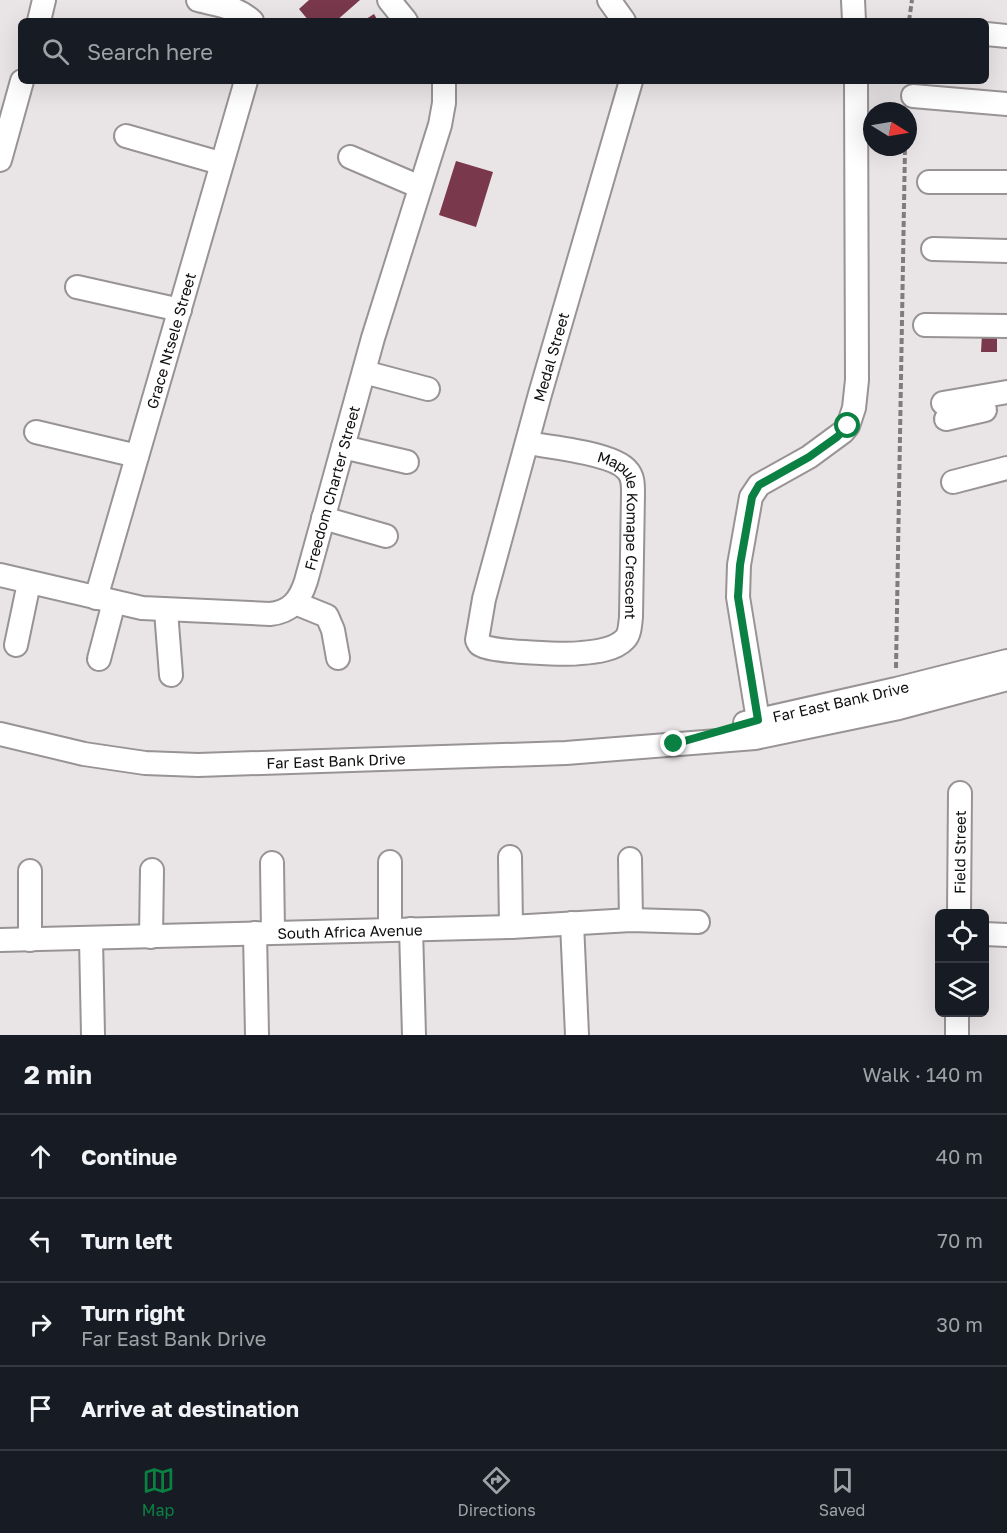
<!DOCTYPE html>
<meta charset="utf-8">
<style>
body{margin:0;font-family:"Golos Text",sans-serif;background:#20242c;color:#f1f3f6}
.controls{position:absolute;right:18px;bottom:18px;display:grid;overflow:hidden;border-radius:9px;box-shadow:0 6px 24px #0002}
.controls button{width:54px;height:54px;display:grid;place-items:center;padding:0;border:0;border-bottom:2px solid #363941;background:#171b24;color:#f1f3f6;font:30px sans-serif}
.compass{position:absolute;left:863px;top:102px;width:54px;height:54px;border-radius:50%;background:#171b24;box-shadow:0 6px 24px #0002;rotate:101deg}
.stop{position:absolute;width:18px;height:18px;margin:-14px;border:4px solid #0b8043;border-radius:50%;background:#fff}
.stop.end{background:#0b8043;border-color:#fff;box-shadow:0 2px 6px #0008}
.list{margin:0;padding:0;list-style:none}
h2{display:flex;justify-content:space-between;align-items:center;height:78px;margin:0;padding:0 24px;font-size:26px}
h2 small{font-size:20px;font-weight:400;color:#9ea1a6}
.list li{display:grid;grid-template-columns:39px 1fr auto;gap:18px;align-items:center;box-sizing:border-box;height:84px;padding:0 24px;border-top:2px solid #363941}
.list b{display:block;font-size:22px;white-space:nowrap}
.list p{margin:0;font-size:20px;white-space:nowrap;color:#9ea1a6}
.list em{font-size:20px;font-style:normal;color:#9ea1a6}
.icon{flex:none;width:33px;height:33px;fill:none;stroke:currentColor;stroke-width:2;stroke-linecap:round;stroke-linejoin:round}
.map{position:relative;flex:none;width:1007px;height:1035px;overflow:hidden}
.search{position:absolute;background:#171b24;box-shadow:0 6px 24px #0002;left:18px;right:18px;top:18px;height:66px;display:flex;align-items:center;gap:15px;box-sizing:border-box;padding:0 21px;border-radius:9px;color:#9ea1a6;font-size:22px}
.sheet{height:414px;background:#171b24}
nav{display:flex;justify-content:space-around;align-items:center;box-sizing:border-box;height:84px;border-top:2px solid #363941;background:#171b24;font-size:16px;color:#9ea1a6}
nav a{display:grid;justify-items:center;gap:3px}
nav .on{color:#0b8043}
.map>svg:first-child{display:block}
.building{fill:#79384c}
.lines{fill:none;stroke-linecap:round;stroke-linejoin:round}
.minor-casing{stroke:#989394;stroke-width:26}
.path{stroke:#807c7d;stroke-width:4;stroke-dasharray:6 3;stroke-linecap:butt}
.minor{stroke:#fff;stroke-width:22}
.route{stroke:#0b8043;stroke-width:8}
.labels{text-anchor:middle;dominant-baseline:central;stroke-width:6;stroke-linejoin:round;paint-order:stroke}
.street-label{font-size:15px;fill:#100e0f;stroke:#fff}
</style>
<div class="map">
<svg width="1007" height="1035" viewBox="0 0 1007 1035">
<rect width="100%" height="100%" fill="#e9e4e5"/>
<!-- building -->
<path class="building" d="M 309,0 L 360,0 L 336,21 L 309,21 L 299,9 Z
M 374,14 L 378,21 L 363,21 Z
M 456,161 L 493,172 L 476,227 L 439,215 Z
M 982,334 L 997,334 L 997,352 L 981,352 Z"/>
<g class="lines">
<!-- minor casing -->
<g class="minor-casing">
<g id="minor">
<path d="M 198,0 C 216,5 238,7 252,21"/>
<path d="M 389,0 L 406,21"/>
<path d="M 609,0 L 624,21"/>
<path d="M 853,0 L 854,21"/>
<path d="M 39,21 L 44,0"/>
<path d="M 986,34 L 1007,36"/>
<path d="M 913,96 L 1007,104"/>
<path d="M 126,136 L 220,163"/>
<path d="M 350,157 L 420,187"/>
<path d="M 0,160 L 22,81"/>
<path d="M 929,182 L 1007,182"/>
<path d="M 933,249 L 1007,251"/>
<path d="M 77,287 L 180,310"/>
<path d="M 925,325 L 1007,326"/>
<path d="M 364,372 L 428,389"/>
<path d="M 943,403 L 1007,392"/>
<path d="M 946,419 L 985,410"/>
<path d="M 36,432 L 137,456"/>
<path id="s1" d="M 527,443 C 550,447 613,453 627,470 C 633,476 633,484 633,493 L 631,617 C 630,625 630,634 625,639 C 615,650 595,652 581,653 C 567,655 495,652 483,646 C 478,644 479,644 477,640 L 484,599 L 540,394 L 631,81"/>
<path d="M 343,447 L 407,462"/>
<path d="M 953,482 L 1007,468"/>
<path d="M 323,518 L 386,536"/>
<path id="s2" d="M 0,575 L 142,608 L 270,614 C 291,612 300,600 306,581 L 373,338 L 440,125 L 444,103 L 444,81"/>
<path id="s3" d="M 96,598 L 246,81"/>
<path d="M 295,603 L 327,616 L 333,630 L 338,658"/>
<path d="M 166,611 L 171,675"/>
<path d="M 16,645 L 29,583"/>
<path d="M 99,659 L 114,602"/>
<path d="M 758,720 L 738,597 L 739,565 L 751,497 L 759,485 L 809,457 L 843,432 L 848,426 L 854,408 L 857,380 L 856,81"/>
<path id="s4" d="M 745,723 L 896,689 L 1007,661"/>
<path id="s5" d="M 0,734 L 84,754 L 145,763 L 198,765 L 566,753 L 755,738 L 899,708 L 1007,679"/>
<path d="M 510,857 L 511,927"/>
<path d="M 630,859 L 631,920"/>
<path d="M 390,862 L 390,930"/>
<path d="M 272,863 L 273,932"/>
<path d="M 30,871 L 30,940"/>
<path id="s6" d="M 959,914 L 960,793"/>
<path d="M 572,923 L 577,1035"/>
<path d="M 411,929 L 414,1035"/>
<path d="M 255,933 L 257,1035"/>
<path d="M 984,934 L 1007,935"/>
<path d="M 151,937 L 152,870"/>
<path d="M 91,939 L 93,1035"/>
<path id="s7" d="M 0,940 L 511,927 L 631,920 L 698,922"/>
<path d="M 957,1035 L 957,1012"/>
</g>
</g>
<!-- path -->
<path class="path" d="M 909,21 L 912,0
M 896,668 L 905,147"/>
<!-- minor -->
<use href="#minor" class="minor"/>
</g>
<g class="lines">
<!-- route -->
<path class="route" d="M 674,744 L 758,720 L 738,597 L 740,565 L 752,497 L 759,485 L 809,457 L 837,437 L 848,426"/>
</g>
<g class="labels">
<!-- street labels -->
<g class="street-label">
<text stroke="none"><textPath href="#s3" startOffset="268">Grace Ntsele Street</textPath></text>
<text stroke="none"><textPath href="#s1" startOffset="724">Medal Street</textPath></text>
<text stroke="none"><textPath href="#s2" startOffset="423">Freedom Charter Street</textPath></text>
<text stroke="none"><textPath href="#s1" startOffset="164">Mapule Komape Crescent</textPath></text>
<text stroke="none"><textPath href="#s4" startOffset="98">Far East Bank Drive</textPath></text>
<text stroke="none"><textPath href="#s5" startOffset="339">Far East Bank Drive</textPath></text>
<text stroke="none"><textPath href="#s6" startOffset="62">Field Street</textPath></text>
<text stroke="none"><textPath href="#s7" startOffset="350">South Africa Avenue</textPath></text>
</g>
</g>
</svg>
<div class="controls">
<button><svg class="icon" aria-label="locate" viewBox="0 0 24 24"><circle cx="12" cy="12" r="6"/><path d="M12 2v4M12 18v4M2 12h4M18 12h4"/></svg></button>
<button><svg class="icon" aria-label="layers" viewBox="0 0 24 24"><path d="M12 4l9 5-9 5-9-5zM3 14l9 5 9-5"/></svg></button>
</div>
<svg class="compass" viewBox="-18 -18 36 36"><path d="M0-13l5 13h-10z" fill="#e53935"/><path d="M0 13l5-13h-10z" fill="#9ea1a6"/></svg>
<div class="stop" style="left:848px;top:426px"></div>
<div class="stop end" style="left:674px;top:744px"></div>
<div class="search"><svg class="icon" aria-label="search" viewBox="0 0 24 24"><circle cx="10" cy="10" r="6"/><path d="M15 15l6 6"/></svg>Search here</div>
</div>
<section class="sheet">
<h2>2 min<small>Walk · 140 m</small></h2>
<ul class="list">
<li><svg class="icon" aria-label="ahead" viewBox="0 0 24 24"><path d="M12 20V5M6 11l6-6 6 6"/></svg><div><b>Continue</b></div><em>40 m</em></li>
<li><svg class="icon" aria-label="left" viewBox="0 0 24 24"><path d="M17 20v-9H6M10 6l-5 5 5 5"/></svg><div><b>Turn left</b></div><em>70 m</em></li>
<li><svg class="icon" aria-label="right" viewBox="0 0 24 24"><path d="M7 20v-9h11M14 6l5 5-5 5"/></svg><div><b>Turn right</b><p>Far East Bank Drive</p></div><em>30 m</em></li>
<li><svg class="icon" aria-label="arrive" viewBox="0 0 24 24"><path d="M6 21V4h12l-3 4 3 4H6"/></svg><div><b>Arrive at destination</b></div></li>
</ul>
</section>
<nav>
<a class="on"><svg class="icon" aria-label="map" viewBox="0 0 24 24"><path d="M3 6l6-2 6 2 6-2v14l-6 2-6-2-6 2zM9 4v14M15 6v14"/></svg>Map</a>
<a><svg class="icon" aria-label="directions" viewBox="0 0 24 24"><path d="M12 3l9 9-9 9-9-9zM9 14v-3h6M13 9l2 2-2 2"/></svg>Directions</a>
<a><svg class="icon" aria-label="saved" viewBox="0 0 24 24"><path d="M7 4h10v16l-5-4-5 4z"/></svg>Saved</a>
</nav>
